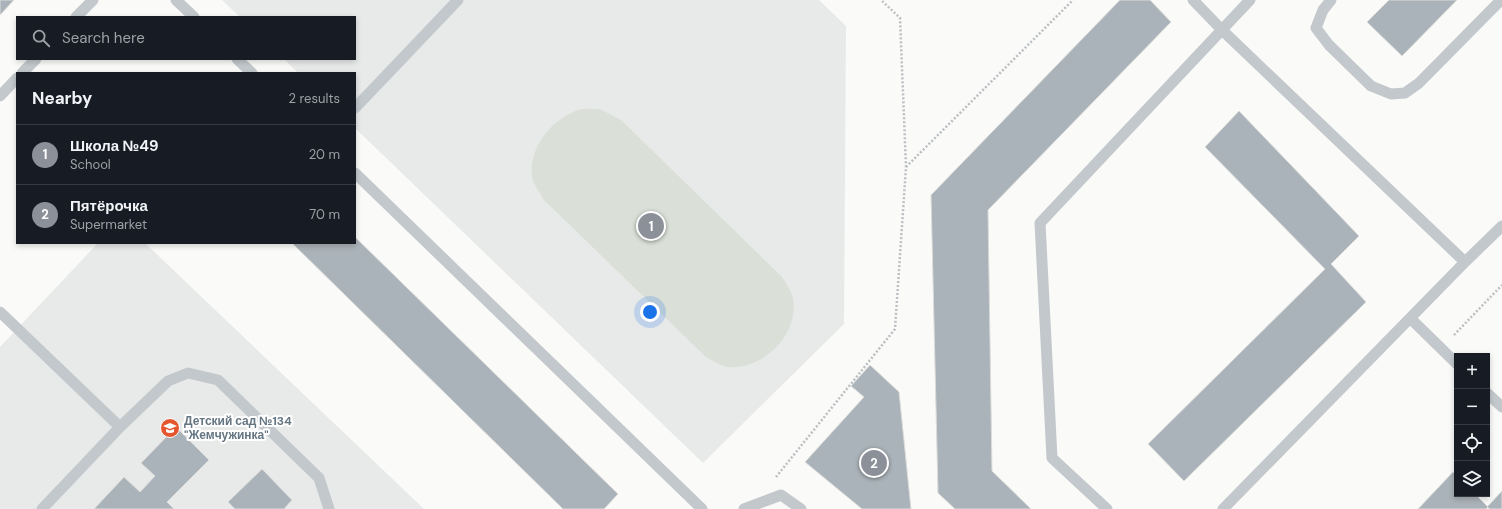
<!DOCTYPE html>
<meta charset="utf-8">
<style>
body{margin:0;font-family:"DM Sans",sans-serif;background:#20242c;color:#f1f3f6}
.controls{position:absolute;right:12px;bottom:12px;display:grid;overflow:hidden;border-radius:0px;box-shadow:0 2px 6px #0003}
.controls button{width:36px;height:36px;display:grid;place-items:center;padding:0;border:0;border-bottom:1px solid #363941;background:#171b24;color:#f1f3f6;font:20px sans-serif}
.you{position:absolute;left:650px;top:312px;width:14px;height:14px;margin:-10px;border:3px solid #fff;border-radius:50%;background:#1a73e8;box-shadow:0 0 0 6px #1a73e833}
.badge{display:grid;place-items:center;width:26px;height:26px;border-radius:50%;background:#8c9099;color:#fff;font-size:13px;font-weight:700}
.pin{position:absolute;translate:-50% -50%;border:2px solid #fff;box-shadow:0 1px 4px #0006}
.list{margin:0;padding:0;list-style:none}
h2{display:flex;justify-content:space-between;align-items:center;height:52px;margin:0;padding:0 16px;font-size:17px}
h2 small{font-size:13px;font-weight:400;color:#9ea1a6}
.list li{display:grid;grid-template-columns:26px 1fr auto;gap:12px;align-items:center;box-sizing:border-box;height:60px;padding:0 16px;border-top:1px solid #363941}
.list b{display:block;font-size:15px;white-space:nowrap}
.list p{margin:0;font-size:13px;white-space:nowrap;color:#9ea1a6}
.list em{font-size:13px;font-style:normal;color:#9ea1a6}
.icon{flex:none;width:22px;height:22px;fill:none;stroke:currentColor;stroke-width:2;stroke-linecap:round;stroke-linejoin:round}
.map{position:relative;flex:none;width:1502px;height:509px;overflow:hidden}
.search{position:absolute;background:#171b24;box-shadow:0 2px 6px #0003;left:16px;top:16px;width:340px;height:44px;display:flex;align-items:center;gap:10px;box-sizing:border-box;padding:0 14px;border-radius:0px;color:#9ea1a6;font-size:15px}
.panel{position:absolute;background:#171b24;box-shadow:0 2px 6px #0003;left:16px;top:72px;width:340px;height:172px;border-radius:0px}
.map>svg:first-child{display:block}
.built{fill:#e8e9e9}
.green{fill:#dadfd7}
.building{fill:#aab3b9;stroke:#dcdcda}
.lines{fill:none;stroke-linecap:round;stroke-linejoin:round}
.path{stroke:#bbbfc2;stroke-width:2.5;stroke-dasharray:2 2;stroke-linecap:butt}
.service{stroke:#c3c8cc;stroke-width:11}
.labels{text-anchor:middle;dominant-baseline:central;stroke-width:4;stroke-linejoin:round;paint-order:stroke}
.poi-label{font-size:12px;font-weight:bold;fill:#657683;stroke:#fff;text-anchor:start}
</style>
<div class="map">
<svg width="1502" height="509" viewBox="0 0 1502 509">
<rect width="100%" height="100%" fill="#fafaf8"/>
<!-- built -->
<path class="built" d="M 222,0 L 819,0 L 846,26 L 844,324 L 703,463 L 355,128 L 355,73 L 298,73 L 284,59 L 355,59 L 355,17 L 240,17 Z
M 98,243 L 145,243 L 424,509 L 0,509 L 0,347 Z"/>
<!-- green -->
<path class="green" d="M 600,109 L 621,120 L 782,277 C 786,283 792,292 793,299 C 799,335 763,370 728,367 C 721,366 712,360 706,357 L 543,199 C 540,192 533,184 532,176 C 529,147 551,120 578,110 C 584,108 593,109 600,109 Z"/>
<!-- building -->
<path class="building" d="M 0,0 L 14,0 L 0,15 Z
M 1120,0 L 1150,0 L 1171,22 L 988,210 L 992,471 L 1031,509 L 955,509 L 938,493 L 931,195 Z
M 1389,0 L 1457,0 L 1402,56 L 1367,22 Z
M 1239,111 L 1359,236 L 1331,264 L 1366,302 L 1184,481 L 1148,444 L 1325,269 L 1205,147 Z
M 355,237 L 618,494 L 604,509 L 563,509 L 292,243 L 355,243 Z
M 870,365 L 899,392 L 911,509 L 862,509 L 805,462 L 864,397 L 851,386 Z
M 176,427 L 209,460 L 167,502 L 174,509 L 94,509 L 124,477 L 140,492 L 155,476 L 141,463 Z
M 262,469 L 292,500 L 284,509 L 235,509 L 228,502 Z
M 1453,472 L 1457,476 L 1457,494 L 1475,494 L 1488,507 L 1486,509 L 1418,509 Z
M 1502,491 L 1502,509 L 1490,509 L 1487,507 Z"/>
<g class="lines">
<!-- path -->
<path class="path" d="M 906,167 L 1073,0
M 1454,335 L 1502,285
M 776,477 L 895,329 L 906,167 L 900,18 L 881,0"/>
<!-- service -->
<path class="service" d="M 176,0 L 194,17
M 1193,0 L 1222,30 L 1465,262
M 1331,0 L 1323,10 L 1316,28 L 1329,45 L 1371,86 L 1391,94 L 1405,93 L 1419,83 L 1501,0
M 76,17 L 93,0
M 237,59 L 252,73
M 22,73 L 36,59
M 0,96 L 17,78
M 355,108 L 458,0
M 355,173 L 702,509
M 0,312 L 120,427
M 1411,319 L 1457,364
M 1487,393 L 1502,407
M 42,509 L 120,427 L 168,381 L 188,373 L 218,380 L 319,478 L 329,509
M 744,509 L 781,495 L 801,509
M 1107,509 L 1052,458 L 1040,223 L 1250,0
M 1223,509 L 1465,262 L 1502,226"/>
</g>
<!-- icons -->
<defs>
<g id="school-disc" transform="scale(1)"><circle r="9.5" fill="#e4572e" stroke="#fff"/><path d="M0-5L7-2L0 1L-7-2ZM-4 1L0 2.5L4 1V4Q0 6-4 4Z" fill="#fff"/></g>
</defs>
<g fill-rule="evenodd">
<use href="#school-disc" x="170" y="428"/>
</g>
<g class="labels">
<!-- poi labels -->
<g class="poi-label">
<text x="184" y="421">Детский сад №134<tspan x="184" dy="14">"Жемчужинка"</tspan></text>
</g>
</g>
</svg>
<div class="controls">
<button>+</button>
<button>−</button>
<button><svg class="icon" aria-label="locate" viewBox="0 0 24 24"><circle cx="12" cy="12" r="6"/><path d="M12 2v4M12 18v4M2 12h4M18 12h4"/></svg></button>
<button><svg class="icon" aria-label="layers" viewBox="0 0 24 24"><path d="M12 4l9 5-9 5-9-5zM3 14l9 5 9-5"/></svg></button>
</div>
<div class="you"></div>
<div class="pin badge" style="left:651px;top:226px">1</div>
<div class="pin badge" style="left:874px;top:463px">2</div>
<div class="search"><svg class="icon" aria-label="search" viewBox="0 0 24 24"><circle cx="10" cy="10" r="6"/><path d="M15 15l6 6"/></svg>Search here</div>
<section class="panel">
<h2>Nearby<small>2 results</small></h2>
<ul class="list">
<li><span class="badge">1</span><div><b>Школа №49</b><p>School</p></div><em>20 m</em></li>
<li><span class="badge">2</span><div><b>Пятёрочка</b><p>Supermarket</p></div><em>70 m</em></li>
</ul>
</section>
</div>
